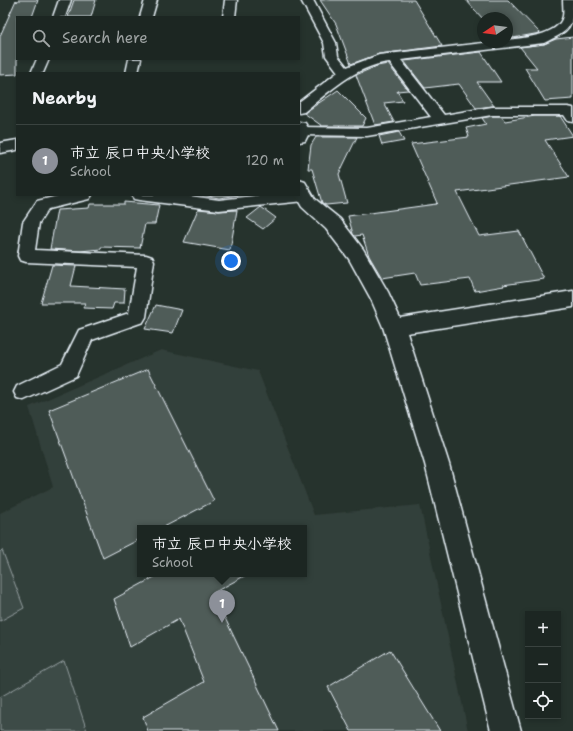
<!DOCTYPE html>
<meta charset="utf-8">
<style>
body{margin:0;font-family:"Shantell Sans","Klee One",sans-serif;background:#29322f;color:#f1f3f6}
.controls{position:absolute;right:12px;bottom:12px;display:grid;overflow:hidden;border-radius:0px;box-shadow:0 2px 6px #0003}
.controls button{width:36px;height:36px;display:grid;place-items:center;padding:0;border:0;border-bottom:1px solid #3a4340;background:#1c2622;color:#f1f3f6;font:20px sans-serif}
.compass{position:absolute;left:477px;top:12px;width:36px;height:36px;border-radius:50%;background:#1c2622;box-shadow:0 2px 6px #0003;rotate:257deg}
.you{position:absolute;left:231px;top:261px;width:14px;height:14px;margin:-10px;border:3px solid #fff;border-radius:50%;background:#1a73e8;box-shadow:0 0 0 6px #1a73e833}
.badge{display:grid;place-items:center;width:26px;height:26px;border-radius:50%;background:#8c9099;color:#fff;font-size:13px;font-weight:700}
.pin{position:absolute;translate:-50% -33px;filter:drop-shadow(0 1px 2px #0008)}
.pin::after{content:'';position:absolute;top:21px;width:14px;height:12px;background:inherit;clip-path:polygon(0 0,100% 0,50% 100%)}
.popup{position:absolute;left:137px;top:525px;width:170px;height:52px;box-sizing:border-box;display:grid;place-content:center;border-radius:0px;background:#1c2622;filter:drop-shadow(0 1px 3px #0005);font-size:13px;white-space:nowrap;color:#a0a5a5}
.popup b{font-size:15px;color:#f1f3f6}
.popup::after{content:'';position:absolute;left:50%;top:100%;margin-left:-8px;border:8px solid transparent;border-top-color:#1c2622}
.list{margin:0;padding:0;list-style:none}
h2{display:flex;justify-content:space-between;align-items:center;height:52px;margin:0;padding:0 16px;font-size:17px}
h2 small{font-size:13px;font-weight:400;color:#a0a5a5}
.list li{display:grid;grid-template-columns:26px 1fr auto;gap:12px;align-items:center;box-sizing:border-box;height:72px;padding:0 16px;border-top:1px solid #3a4340}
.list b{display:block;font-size:15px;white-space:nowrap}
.list p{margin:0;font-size:13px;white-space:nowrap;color:#a0a5a5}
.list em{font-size:13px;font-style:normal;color:#a0a5a5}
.icon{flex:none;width:22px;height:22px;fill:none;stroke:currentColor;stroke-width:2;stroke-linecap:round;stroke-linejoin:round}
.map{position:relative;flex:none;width:573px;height:731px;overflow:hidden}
.search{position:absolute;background:#1c2622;box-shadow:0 2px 6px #0003;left:16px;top:16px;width:284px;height:44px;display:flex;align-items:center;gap:10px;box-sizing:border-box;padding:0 14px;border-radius:0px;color:#a0a5a5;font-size:15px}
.panel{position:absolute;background:#1c2622;box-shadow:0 2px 6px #0003;left:16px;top:72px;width:284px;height:124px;border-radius:0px}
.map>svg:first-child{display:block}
.built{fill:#333f3a;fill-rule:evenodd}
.green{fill:#3e4b47;stroke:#939ea0}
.building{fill:#505c59;stroke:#e8f1f8}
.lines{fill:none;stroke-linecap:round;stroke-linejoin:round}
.street-casing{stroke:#e8f1f8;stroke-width:3}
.secondary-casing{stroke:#e8f1f8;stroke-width:3}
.street{fill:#26332d;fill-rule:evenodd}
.secondary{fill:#26332d;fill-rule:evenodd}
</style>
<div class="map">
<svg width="573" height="731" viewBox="0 0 573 731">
<rect width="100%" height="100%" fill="#26332d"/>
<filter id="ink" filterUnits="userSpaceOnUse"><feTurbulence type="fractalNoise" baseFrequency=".025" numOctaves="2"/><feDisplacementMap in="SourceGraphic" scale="8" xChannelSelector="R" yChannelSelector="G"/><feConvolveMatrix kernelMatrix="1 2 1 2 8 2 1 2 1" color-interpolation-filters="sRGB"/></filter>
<g filter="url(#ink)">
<!-- built -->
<path class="built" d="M 161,350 L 258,371 L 314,515 L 420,505 L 468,731 L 0,731 L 0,513 L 53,487 L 29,407 ZM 140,528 L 304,528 L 304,574 L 140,574 Z"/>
<!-- green -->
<path class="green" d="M 2,550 L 24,608 L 0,621 L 0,552 Z
M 64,661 L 87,731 L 0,731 L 0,697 Z"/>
<!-- building -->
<path class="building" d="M 16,0 L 17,2 L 18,0 L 38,0 L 32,17 L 17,17 L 17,74 L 0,75 L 0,36 Z
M 74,0 L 96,0 L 91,17 L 68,17 Z
M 320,0 L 414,0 L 442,46 L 379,54 L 351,64 L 336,24 Z
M 466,0 L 508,0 L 540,33 L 513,38 L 507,32 L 507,18 L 483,18 L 483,19 Z
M 573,37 L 573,99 L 545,101 L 525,68 L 537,68 L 520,47 L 544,44 L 556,39 Z
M 481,52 L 501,82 L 477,82 L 494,106 L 476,108 L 459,84 L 425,88 L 404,61 Z
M 388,64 L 408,90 L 397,91 L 403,101 L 384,103 L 394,122 L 375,125 L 356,75 L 377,66 Z
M 338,90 L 366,118 L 362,126 L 322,126 L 304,113 Z
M 492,116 L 501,116 L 505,121 L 535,116 L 560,116 L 573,136 L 545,140 L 569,177 L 457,192 L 479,236 L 519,231 L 544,279 L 503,285 L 504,286 L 475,291 L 470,279 L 420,285 L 415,273 L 382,278 L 369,256 L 362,235 L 355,236 L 353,234 L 348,216 L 436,204 L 437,203 L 411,144 L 469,137 L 466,128 L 486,124 L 482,118 Z
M 399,132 L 404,141 L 382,145 L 379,136 Z
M 316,137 L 357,137 L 339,174 L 347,203 L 326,205 L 322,203 L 312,169 L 308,169 L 311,145 Z
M 202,195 L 239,195 L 219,198 Z
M 124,202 L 159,205 L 155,224 L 145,224 L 140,248 L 101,247 L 101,249 L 80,251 L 50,249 L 57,210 L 89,208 L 90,204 L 124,204 Z
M 261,207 L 276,218 L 263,229 L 247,218 Z
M 198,209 L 219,211 L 237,210 L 230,250 L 184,242 Z
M 52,265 L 76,266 L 71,286 L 125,289 L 124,303 L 114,303 L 112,309 L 83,308 L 85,303 L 41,303 Z
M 156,305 L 182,310 L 173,333 L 145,329 Z
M 148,369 L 214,501 L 162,528 L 140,528 L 140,539 L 103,558 L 49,410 Z
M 160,574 L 248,574 L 213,593 L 279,731 L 148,731 L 143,717 L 204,682 L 179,619 L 130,647 L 114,599 Z
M 390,650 L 440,731 L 351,731 L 328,687 Z"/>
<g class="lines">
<!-- street casing -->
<g class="street-casing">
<path id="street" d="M 59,0 L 71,0 L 65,17 L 53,17 Z
M 145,0 L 157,0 L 152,17 L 140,17 Z
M 225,0 L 237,0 L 235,17 L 223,17 Z
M 301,0 L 313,0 L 336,43 L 338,56 L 347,67 L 379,55 L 492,42 L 507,42 L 507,40 C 522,38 559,36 563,16 C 564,11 563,5 563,0 L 573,0 C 573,29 570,30 544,43 L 401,60 L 444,115 L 492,107 L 568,107 L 573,108 L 573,122 L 568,121 L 564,115 L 492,115 L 367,136 L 299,135 L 299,127 L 302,127 L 367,128 L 431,117 L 389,62 C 355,66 329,92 304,112 L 299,113 L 299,102 L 338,72 L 326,56 L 324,43 Z
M 37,59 L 49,59 L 43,73 L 31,73 Z
M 129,59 L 141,59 L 138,73 L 126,73 Z
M 17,140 L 17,150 L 0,153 L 0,143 Z
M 299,191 L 309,192 L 312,196 L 309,200 L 304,201 L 219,210 L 139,200 L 134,199 L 131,195 L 182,195 L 219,200 L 263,195 L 299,195 Z
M 62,195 L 92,195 L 89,199 L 48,209 L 39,223 L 35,250 L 146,255 L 152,257 L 154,261 L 146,317 L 143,322 L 92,340 L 76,376 L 24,400 L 17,398 L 14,392 L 17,386 L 62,364 L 79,330 L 129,313 L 137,267 L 26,262 L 20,260 L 18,256 L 23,222 L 37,201 Z"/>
</g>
<!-- secondary casing -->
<g class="secondary-casing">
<path id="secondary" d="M 299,122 L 305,123 L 310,131 L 305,141 L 299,142 Z
M 299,180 L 305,182 L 315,199 L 340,219 L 363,249 L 388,292 L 400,318 L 573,291 L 573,307 L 407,333 L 449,464 L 521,731 L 491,731 L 425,464 L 383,327 L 371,299 L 349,259 L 326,229 L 302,207 L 295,195 L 299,195 Z"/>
</g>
<!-- street -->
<use href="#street" class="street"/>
<!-- secondary -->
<use href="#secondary" class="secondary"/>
</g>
</g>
</svg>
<div class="controls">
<button>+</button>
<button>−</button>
<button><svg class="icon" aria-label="locate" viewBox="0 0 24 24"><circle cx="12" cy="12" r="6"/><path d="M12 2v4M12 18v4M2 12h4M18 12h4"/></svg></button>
</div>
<svg class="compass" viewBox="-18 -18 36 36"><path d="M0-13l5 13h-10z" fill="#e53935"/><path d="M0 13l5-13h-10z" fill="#a0a5a5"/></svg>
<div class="you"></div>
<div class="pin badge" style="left:222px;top:623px">1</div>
<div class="popup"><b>市立 辰口中央小学校</b>School</div>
<div class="search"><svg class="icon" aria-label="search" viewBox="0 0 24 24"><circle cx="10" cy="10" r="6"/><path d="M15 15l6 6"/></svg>Search here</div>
<section class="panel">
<h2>Nearby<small></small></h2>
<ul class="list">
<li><span class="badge">1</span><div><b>市立 辰口中央小学校</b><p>School</p></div><em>120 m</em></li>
</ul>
</section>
</div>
